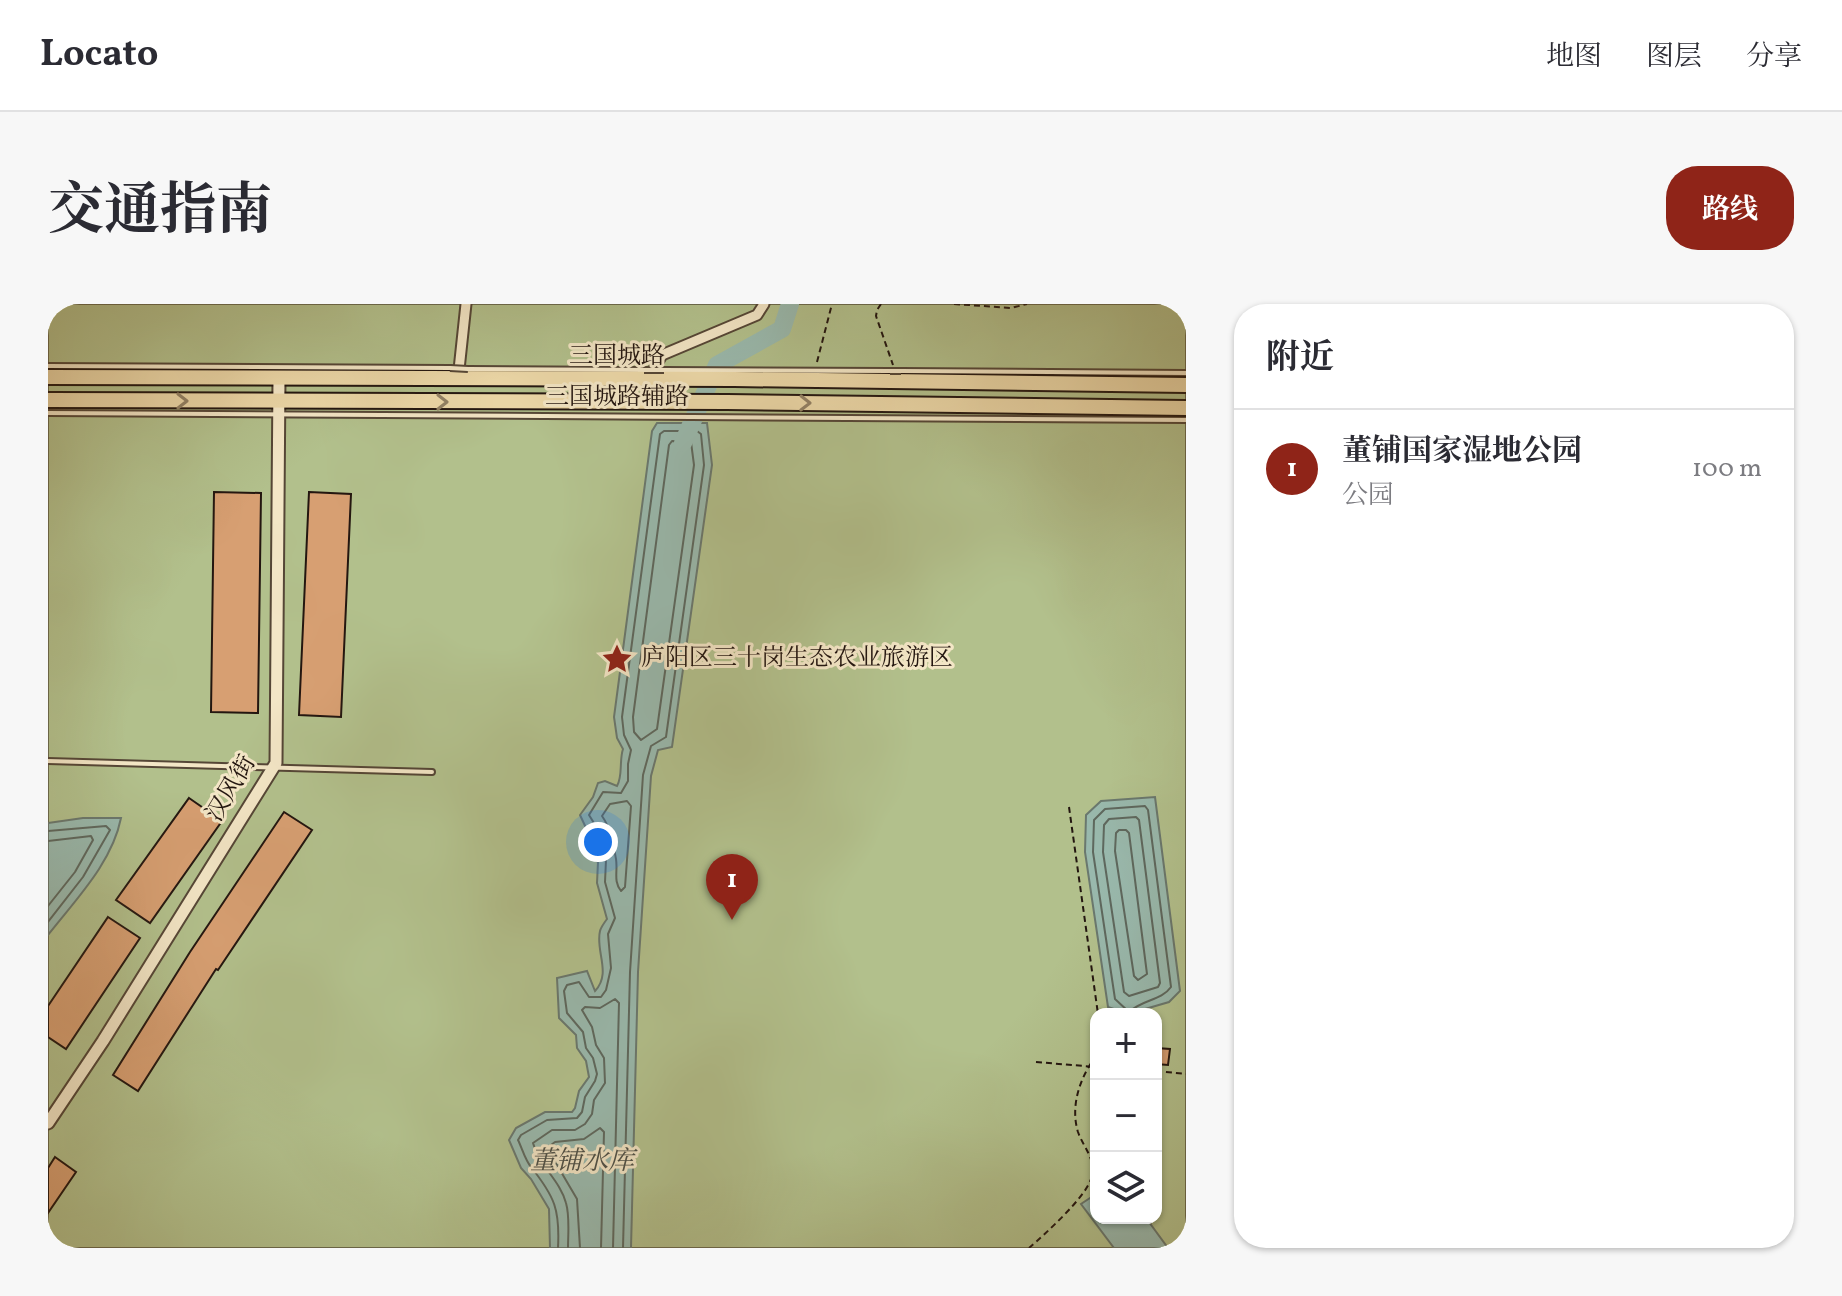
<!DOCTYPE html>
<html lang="zh">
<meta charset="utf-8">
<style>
body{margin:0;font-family:Vollkorn,"Noto Serif SC",serif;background:#f7f7f7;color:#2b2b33}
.controls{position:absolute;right:24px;bottom:24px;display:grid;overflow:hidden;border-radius:16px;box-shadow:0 2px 6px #0004}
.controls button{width:72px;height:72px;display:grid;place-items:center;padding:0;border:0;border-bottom:2px solid #e1e1e2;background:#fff;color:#2b2b33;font:40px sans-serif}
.you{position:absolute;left:550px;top:538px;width:28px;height:28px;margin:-20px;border:6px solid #fff;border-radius:50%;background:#1a73e8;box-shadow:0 0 0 12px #1a73e833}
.badge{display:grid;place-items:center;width:52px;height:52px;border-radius:50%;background:#8f2418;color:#fff;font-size:26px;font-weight:700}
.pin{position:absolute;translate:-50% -66px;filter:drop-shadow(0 2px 4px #0008)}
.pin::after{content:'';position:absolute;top:42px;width:28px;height:24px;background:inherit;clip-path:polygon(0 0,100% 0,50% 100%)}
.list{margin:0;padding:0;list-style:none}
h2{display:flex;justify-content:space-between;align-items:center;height:104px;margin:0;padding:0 32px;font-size:34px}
h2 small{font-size:26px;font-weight:400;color:#7c7c81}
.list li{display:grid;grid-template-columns:52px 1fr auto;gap:24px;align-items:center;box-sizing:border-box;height:120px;padding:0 32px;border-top:2px solid #e1e1e2}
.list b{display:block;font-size:30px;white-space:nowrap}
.list p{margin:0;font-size:26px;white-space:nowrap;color:#7c7c81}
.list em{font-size:26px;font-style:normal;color:#7c7c81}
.icon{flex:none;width:44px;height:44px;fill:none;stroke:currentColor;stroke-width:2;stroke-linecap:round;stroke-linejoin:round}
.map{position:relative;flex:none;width:1138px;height:944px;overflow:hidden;border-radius:32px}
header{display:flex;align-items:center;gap:48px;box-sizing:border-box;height:112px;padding:0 40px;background:#fff;border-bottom:2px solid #e1e1e2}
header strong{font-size:38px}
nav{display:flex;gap:44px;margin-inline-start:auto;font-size:28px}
.intro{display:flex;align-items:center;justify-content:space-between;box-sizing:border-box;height:192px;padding:0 48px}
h1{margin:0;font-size:56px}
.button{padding:20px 36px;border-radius:32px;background:#8f2418;color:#fff;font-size:28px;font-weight:700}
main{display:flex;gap:48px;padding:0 48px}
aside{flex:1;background:#fff;border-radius:32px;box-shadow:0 2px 6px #0004}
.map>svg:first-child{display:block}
.green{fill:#b2c08c;stroke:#6a6b4e;stroke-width:2;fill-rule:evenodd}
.water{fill:#99b9ad;stroke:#6a786e;stroke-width:2}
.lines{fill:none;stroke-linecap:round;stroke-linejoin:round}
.shore{stroke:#5e685e;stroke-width:2}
.river{stroke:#99b9ad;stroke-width:18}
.building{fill:#d79f72;stroke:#231610;stroke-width:2}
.service-casing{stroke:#554636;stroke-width:8}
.minor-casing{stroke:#554636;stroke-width:13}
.tertiary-casing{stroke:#554636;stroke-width:15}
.primary-casing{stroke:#231610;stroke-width:18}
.path{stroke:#231610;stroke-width:2;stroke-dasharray:6 4;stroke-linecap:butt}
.service{stroke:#f3e6c6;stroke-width:4}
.minor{stroke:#f3e6c6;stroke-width:9}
.tertiary{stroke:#f3e6c6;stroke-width:11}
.primary{stroke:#ecd8a8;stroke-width:14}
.service-bridge-casing{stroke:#554636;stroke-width:8;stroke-linecap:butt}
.service-bridge{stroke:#f3e6c6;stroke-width:4}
.oneway{stroke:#928164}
.labels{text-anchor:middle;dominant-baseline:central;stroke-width:6;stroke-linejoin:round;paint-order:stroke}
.street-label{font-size:24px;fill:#231610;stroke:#f3e6c6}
.poi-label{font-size:24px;fill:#231610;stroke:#f3e6c6;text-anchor:start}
.water-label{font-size:26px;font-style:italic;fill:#4c4f47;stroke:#f3e6c6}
</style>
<header>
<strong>Locato</strong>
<nav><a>地图</a><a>图层</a><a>分享</a></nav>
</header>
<div class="intro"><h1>交通指南</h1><a class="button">路线</a></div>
<main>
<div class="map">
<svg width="1138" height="944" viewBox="0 0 1138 944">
<rect width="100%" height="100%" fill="#ecd8a8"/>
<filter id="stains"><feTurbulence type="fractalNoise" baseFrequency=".0025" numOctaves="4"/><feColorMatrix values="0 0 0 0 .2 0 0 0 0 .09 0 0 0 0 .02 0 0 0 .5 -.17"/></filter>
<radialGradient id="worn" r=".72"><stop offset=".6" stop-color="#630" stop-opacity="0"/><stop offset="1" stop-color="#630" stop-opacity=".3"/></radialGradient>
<!-- green -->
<path class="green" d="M 0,0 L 1138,0 L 1138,944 L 0,944 ZM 1048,710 L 1108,710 L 1108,914 L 1048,914 Z"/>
<!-- water -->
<path class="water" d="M 609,119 L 659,119 L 664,161 L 624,443 L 610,446 L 603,472 L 590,668 L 583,944 L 502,944 L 501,905 L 483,875 L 473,864 L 461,836 L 468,824 L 497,808 L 524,808 L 527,804 L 531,787 L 541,773 L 538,757 L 529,744 L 528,731 L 511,714 L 509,674 L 539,667 L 547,687 C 564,669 547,647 552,627 C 553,623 556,619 559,615 L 549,579 L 550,558 L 544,554 L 547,537 L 545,530 L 539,526 L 532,511 L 545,493 L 550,479 L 557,477 L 569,482 C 575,472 571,457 575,445 L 569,434 L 566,413 L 604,127 Z
M 1107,493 L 1132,687 L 1121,698 L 1080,710 L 1060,703 L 1037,548 L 1038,511 L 1053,497 Z
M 35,514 L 73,514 C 64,559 28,595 0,631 L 0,519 Z
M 1048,890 L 1048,914 L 1098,914 L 1120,944 L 1066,944 L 1033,900 Z"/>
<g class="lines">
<!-- shore -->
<path class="shore" d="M 624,137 L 643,138 L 646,161 L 609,425 L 593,436 L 586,428 L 585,413 L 621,141 Z
M 579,497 L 583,502 L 577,583 L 573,587 C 565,577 570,567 568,555 C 565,539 563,525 554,512 L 562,500 Z
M 1097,502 L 1100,506 L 1123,683 C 1113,697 1095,695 1081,708 L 1067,695 L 1045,548 L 1046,516 L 1057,505 Z
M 1088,513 L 1091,516 L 1112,679 L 1110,683 L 1081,692 L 1076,688 L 1055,548 L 1056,521 L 1061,515 Z
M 1071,526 L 1078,526 L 1081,529 L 1099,670 L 1090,676 L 1086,672 L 1067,547 L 1068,529 Z
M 0,527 L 58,522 L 62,526 L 35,573 L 0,618
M 0,537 L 43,532 L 45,536 L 27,568 L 0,602
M 510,944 C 512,906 507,893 483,863 C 477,856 474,844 470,836 L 473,831 L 499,816 L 529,814 L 534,808 L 537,793 L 547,777 L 549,770 L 545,754 L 538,744 L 535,728 L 519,709 L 516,687 L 519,681 L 531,678 L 541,693 L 553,693 L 558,686 L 563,664 L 560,630 L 567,614 L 557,578 L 558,556 L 553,547 L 554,532 L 541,511 L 555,488 L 573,489 L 580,477 L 580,460 L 583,446 L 576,431 L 574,413 L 612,130 L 616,127 L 649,127 L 653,130 L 656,161 L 618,433 L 603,442 L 595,471 L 582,668 L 575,944
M 520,944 C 520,930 522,913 518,899 C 512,876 491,862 485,839 L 504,826 L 527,826 L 537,820 L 544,810 L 546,796 L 557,779 L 556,754 L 548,741 L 544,723 L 534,706 L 537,703 L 552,704 L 567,695 L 571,699 L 565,944
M 532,944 L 529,895 L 499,844 L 507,838 L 536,835 L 552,824 L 556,828 L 553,944"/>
<!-- river -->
<path class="river" d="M 635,139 L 669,61 L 734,25 L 742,0"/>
</g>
<!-- building -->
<path class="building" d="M 166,188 L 213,189 L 210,409 L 163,408 Z
M 261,188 L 303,190 L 293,413 L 251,411 Z
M 141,494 L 174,517 L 102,619 L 68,596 Z
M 236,508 L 264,526 L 170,666 L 168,665 L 90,787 L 65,771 L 142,648 Z
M 60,613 L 92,634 L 18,745 L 0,733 L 0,702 Z
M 1108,744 L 1122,745 L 1120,761 L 1108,760 Z
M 7,853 L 28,868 L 0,909 L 0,864 Z"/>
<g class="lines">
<!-- service casing -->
<g class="service-casing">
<path id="service" d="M 0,62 L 402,64
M 420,65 L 596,66
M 616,66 L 842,67
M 853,67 L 1138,69
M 0,109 L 1138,116
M 0,457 L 384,468"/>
</g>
<!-- minor casing -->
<g class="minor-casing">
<path id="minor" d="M 602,72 L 614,51 L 709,11 L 716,0
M 410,75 L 418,0"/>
</g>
<!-- tertiary casing -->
<g class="tertiary-casing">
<path id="tertiary" d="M 0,819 L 55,737 L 228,459 L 231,74"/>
</g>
<!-- primary casing -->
<g class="primary-casing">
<path id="primary" d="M 0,73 L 686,75 L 1138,81
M 0,96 L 679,98 L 1138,104"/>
</g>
<!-- path -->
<path class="path" d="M 833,0 L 829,6 L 828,12 L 845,61
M 906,0 L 963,4 L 979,0
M 769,58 L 784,0
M 1021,503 L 1050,710
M 988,758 L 1048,763
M 1108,767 L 1138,770
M 981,944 C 997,930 1037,894 1043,875 C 1049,855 1036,845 1030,828 C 1022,802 1032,773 1048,752"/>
<!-- service -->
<use href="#service" class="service"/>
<!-- minor -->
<use href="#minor" class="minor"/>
<!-- tertiary -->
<use href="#tertiary" class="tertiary"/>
<!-- primary -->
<use href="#primary" class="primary"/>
<!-- service-bridge casing -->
<g class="service-bridge-casing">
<path id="service-bridge" d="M 402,64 L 420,65
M 596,66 L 616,66
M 842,67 L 853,67"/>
</g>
<!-- service-bridge -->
<use href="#service-bridge" class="service-bridge"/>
</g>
<!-- one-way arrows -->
<defs><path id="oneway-chevron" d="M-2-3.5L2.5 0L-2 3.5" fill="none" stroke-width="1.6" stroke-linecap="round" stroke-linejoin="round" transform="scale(2)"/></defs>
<g class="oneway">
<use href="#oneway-chevron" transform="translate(134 97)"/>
<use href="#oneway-chevron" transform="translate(394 98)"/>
<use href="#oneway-chevron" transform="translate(757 99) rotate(1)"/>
</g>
<!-- icons -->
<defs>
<g id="sight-bare" transform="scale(2.4)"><path d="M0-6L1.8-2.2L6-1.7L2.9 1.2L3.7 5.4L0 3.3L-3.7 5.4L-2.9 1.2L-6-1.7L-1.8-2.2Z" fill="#8f2418" stroke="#f3e6c6" stroke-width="2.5" paint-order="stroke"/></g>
</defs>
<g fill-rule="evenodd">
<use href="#sight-bare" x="569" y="355"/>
</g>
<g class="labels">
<!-- street labels -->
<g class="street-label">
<text x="569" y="53">三国城路</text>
<text x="569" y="94">三国城路辅路</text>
<text transform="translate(184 485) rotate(-59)">汉风街</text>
</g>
<!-- poi labels -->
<g class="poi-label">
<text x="593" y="355">庐阳区三十岗生态农业旅游区</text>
</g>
<!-- water labels -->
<g class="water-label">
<text x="534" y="858">董铺水库</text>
</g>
</g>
<rect width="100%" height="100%" filter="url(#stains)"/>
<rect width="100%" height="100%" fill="url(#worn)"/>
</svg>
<div class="controls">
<button>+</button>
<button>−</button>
<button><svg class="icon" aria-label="layers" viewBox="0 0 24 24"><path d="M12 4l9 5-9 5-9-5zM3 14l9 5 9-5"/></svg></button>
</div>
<div class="you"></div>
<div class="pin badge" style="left:684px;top:616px">1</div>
</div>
<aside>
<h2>附近<small></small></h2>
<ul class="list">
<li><span class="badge">1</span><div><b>董铺国家湿地公园</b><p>公园</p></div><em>100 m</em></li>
</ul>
</aside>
</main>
